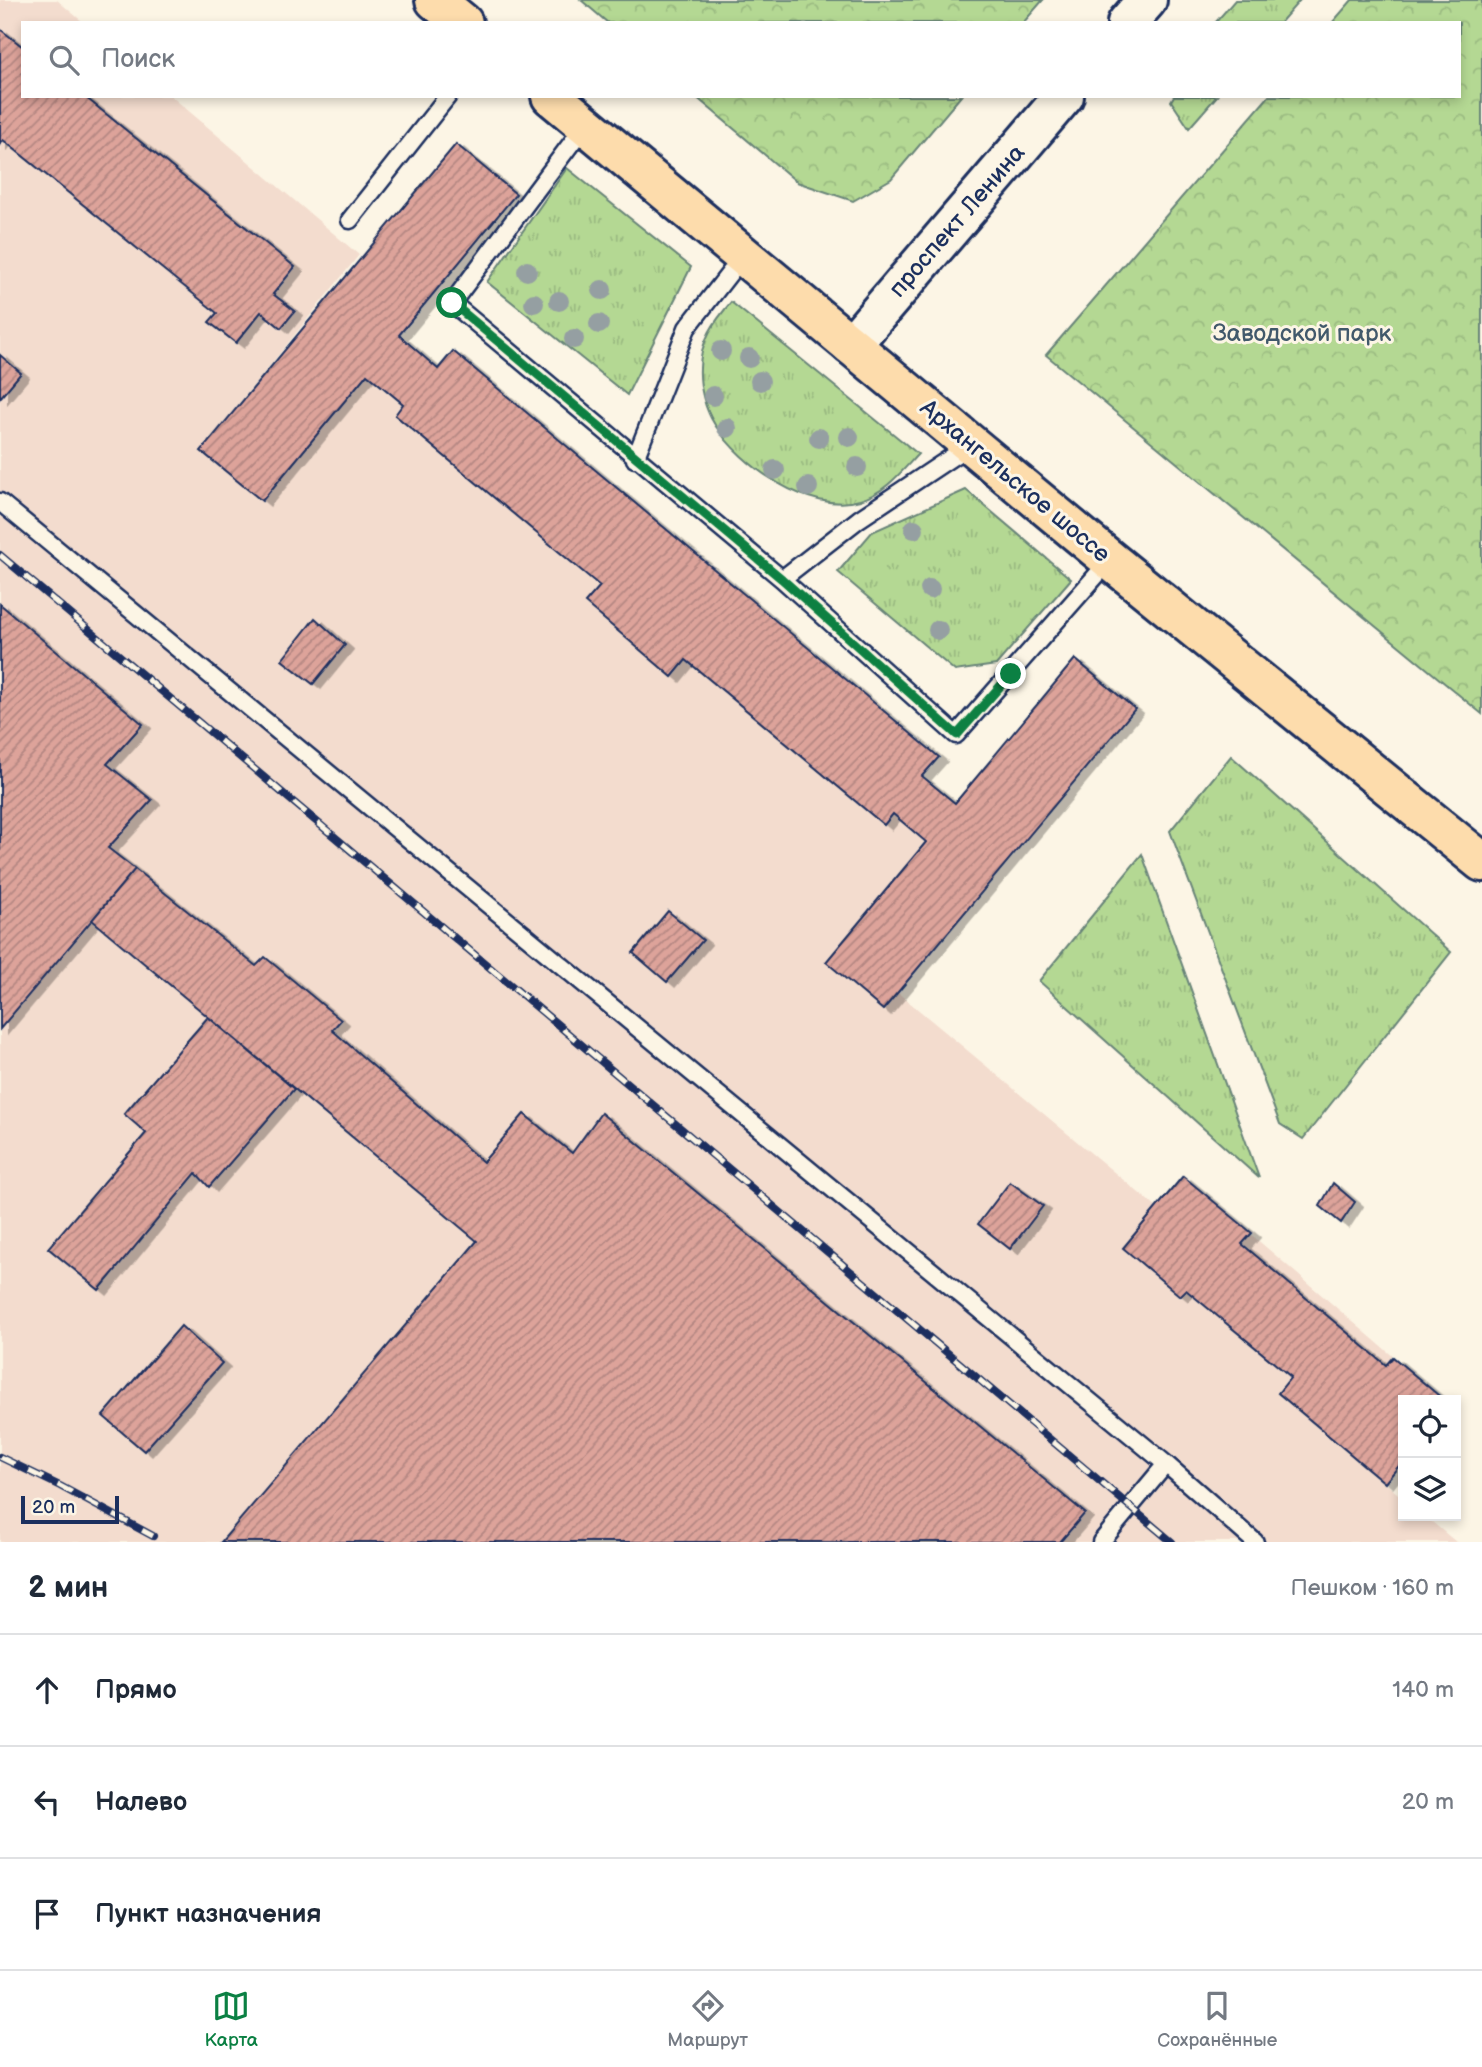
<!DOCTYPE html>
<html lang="ru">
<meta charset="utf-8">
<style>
body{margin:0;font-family:"Balsamiq Sans",sans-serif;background:#f2f2f3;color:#1f2937}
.controls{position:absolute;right:21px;bottom:21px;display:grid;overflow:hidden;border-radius:0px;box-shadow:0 4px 10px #0003}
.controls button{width:63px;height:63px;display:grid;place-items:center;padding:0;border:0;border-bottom:2px solid #e0e1e3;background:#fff;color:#1f2937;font:35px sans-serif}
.scale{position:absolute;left:21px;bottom:18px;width:98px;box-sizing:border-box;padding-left:7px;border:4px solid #1b2f5e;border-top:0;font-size:19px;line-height:24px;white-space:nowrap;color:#1b2f5e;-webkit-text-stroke:5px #fcf5e5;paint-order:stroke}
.stop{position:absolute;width:21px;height:21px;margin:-16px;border:5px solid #0b8043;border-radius:50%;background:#fff}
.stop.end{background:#0b8043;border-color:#fff;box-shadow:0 2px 7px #0008}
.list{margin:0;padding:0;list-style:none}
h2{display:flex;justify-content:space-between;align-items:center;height:91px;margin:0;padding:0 28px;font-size:30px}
h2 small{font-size:23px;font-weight:400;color:#747a83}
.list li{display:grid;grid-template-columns:46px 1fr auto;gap:21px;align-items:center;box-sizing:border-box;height:112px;padding:0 28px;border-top:2px solid #e0e1e3}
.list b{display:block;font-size:26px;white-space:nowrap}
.list em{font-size:23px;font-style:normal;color:#747a83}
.icon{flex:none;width:38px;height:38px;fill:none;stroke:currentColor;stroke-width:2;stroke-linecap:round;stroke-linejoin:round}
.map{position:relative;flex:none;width:1482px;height:1542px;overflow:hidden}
.search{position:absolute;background:#fff;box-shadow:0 4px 10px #0003;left:21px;right:21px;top:21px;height:77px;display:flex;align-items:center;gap:18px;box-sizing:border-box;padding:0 24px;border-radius:0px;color:#747a83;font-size:26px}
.sheet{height:427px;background:#fff}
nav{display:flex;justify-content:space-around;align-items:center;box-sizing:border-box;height:98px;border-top:2px solid #e0e1e3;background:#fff;font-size:19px;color:#747a83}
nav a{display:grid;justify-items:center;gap:4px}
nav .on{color:#0b8043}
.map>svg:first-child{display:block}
.built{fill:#f3dcce}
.grass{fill:url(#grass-tufts);stroke:#688478;stroke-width:2}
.forest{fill:url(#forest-crowns);stroke:#688478;stroke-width:2}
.building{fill:url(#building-hatch);stroke:#1b2f5e;stroke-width:2;filter:url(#shadow)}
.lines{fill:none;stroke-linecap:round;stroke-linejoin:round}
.service-casing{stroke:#1b2f5e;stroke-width:21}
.secondary-casing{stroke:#1b2f5e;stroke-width:44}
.primary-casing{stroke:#1b2f5e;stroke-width:44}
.service{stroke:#fcf5e5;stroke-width:16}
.secondary{stroke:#fcf5e5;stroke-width:38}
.primary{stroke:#fddcac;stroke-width:38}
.rail-casing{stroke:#1b2f5e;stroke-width:8}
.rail{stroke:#fcf5e5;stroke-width:5;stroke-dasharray:16;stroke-linecap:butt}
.tree{fill:#959fa2}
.route{stroke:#0b8043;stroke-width:9}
.labels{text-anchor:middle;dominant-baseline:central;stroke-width:6;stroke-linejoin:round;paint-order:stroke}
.street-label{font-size:24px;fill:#1b2f5e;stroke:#fcf5e5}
.park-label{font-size:24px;fill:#41596b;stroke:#fcf5e5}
</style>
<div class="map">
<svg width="1482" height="1542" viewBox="0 0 1482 1542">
<defs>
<pattern id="grass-tufts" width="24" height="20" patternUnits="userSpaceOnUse" patternTransform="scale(1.75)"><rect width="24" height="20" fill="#b4d893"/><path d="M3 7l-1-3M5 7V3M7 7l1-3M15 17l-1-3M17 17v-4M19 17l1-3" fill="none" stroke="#9aba81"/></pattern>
<pattern id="forest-crowns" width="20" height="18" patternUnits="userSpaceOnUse" patternTransform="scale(1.75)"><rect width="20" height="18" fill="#b4d893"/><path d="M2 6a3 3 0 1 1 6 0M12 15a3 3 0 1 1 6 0" fill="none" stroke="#9aba81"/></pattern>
<pattern id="building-hatch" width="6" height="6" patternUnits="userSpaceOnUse" patternTransform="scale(1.75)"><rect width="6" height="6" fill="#dda39a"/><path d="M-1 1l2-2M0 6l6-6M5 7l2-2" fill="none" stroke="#b28581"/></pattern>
<filter id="shadow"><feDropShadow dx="8" dy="4.5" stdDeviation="0" flood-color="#0004"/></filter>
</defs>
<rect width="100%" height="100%" fill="#fcf5e5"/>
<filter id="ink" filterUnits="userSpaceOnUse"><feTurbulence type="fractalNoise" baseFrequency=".0143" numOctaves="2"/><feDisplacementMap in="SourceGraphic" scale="14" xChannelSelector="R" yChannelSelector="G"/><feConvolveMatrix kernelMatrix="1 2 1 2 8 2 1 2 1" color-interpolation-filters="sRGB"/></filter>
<g filter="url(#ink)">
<!-- built -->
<path class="built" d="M 0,0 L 57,0 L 84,23 L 23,23 L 23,96 L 171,96 L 359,255 L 201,451 L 262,501 L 367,374 L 403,404 L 395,415 L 600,586 L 585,604 L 672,676 L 686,660 L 884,825 L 893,814 L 926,842 L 826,962 L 883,1010 L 897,992 L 1156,1207 L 1183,1176 L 1444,1400 L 1403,1400 L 1403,1461 L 1385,1483 L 1403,1498 L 1403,1516 L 1425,1516 L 1456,1542 L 0,1542 Z"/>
<!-- grass -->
<path class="grass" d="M 1235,0 L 1300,0 L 1280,23 L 1215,23 Z
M 1174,96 L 1217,96 L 1189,128 L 1171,101 Z
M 567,168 L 691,267 L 627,395 L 487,282 Z
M 731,302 L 918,454 C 901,472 885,493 860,500 C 810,515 740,465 715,425 C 705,409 699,387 700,368 C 700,341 715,321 731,302 Z
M 966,490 L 1071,579 L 996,665 L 955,671 L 838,572 L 872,532 Z
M 1231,756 L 1451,952 L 1303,1139 L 1280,1124 L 1170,831 Z
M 1142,854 L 1259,1178 L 1039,981 Z"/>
<!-- forest -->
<path class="forest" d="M 581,0 L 1043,0 L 1023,23 L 608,23 Z
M 1352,0 L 1482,0 L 1482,714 L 1046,355 L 1269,96 L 1459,96 L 1459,23 L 1332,23 Z
M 695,96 L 961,96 L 891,179 L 853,201 L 797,182 Z"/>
<!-- building -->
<path class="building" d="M 0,29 L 23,47 L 23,96 L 84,96 L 295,267 L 273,294 L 295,311 L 281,328 L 261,312 L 236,343 L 209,322 L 217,313 L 3,140 L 0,144 Z
M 456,144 L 516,194 L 399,335 L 438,369 L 453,351 L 939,757 L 922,776 L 955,803 L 1075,659 L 1135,709 L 883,1010 L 826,962 L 926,842 L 893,814 L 884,825 L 686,660 L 672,677 L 585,603 L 600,586 L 395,415 L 403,404 L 367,374 L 262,501 L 201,451 Z
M 0,355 L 21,373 L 0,398 Z
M 0,604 L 143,724 L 107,764 L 152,800 L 108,848 L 135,869 L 0,1029 Z
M 315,618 L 345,645 L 313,684 L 282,660 Z
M 135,869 L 256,966 L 265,957 L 341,1020 L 332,1030 L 483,1162 L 524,1114 L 572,1153 L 601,1113 L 1085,1513 L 1060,1542 L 221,1542 L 477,1241 L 92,920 Z
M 668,911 L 703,940 L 667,982 L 633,953 Z
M 208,1017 L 294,1089 L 209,1187 L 196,1173 L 99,1290 L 48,1248 L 146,1133 L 124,1114 Z
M 1183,1176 L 1252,1233 L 1242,1244 L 1386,1365 L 1393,1357 L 1444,1400 L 1403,1400 L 1403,1461 L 1385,1483 L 1278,1393 L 1291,1377 L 1186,1290 L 1180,1296 L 1123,1248 Z
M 1010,1182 L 1043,1206 L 1010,1249 L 978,1224 Z
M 1333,1183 L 1355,1202 L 1341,1223 L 1320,1206 Z
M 181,1326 L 222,1363 L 144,1451 L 103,1416 Z"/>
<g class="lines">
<!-- service casing -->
<g class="service-casing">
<path id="service" d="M 585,125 L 452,303 L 782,579 L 956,735 L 1110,560
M 350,220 L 448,96
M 635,459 L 687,328 L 743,256
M 0,502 L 1166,1464 L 1255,1542
M 782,579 L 859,519 L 970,445
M 1101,1542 L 1166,1464"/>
</g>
<!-- secondary casing -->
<g class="secondary-casing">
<path id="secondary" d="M 1127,23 L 1147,0
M 851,345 L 1064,96"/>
</g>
<!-- primary casing -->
<g class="primary-casing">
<path id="primary" d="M 435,0 L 463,23
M 551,96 L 1110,560 L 1482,862"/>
</g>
<!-- service -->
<use href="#service" class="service"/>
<!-- secondary -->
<use href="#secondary" class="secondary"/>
<!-- primary -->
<use href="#primary" class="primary"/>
<!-- rail casing -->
<g class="rail-casing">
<path id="rail" d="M 0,555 L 1172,1542
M 0,1457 L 60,1486 L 153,1536"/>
</g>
<!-- rail -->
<use href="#rail" class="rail"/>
</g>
<!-- trees -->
<g class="tree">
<circle cx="527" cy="271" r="10"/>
<circle cx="602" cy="290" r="10"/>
<circle cx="559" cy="301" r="10"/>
<circle cx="534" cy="303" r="10"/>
<circle cx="599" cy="324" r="10"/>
<circle cx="574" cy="339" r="10"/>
<circle cx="721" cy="351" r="10"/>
<circle cx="749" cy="358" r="10"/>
<circle cx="760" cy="381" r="10"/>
<circle cx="713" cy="396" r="10"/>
<circle cx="727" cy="428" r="10"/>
<circle cx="849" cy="437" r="10"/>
<circle cx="819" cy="438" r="10"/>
<circle cx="857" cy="467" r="10"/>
<circle cx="775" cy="470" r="10"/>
<circle cx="808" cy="487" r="10"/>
<circle cx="914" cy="529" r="10"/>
<circle cx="930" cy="589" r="10"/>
<circle cx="938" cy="630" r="10"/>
</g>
</g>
<g class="lines" filter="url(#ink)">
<!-- route -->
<path class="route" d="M 452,303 L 782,579 L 957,735 L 1011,674"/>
</g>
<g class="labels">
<!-- street labels -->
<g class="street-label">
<text transform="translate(957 221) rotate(-49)">проспект Ленина</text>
<text transform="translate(1015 481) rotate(40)">Архангельское шоссе</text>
</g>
<!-- park labels -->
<g class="park-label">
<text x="1302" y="333">Заводской парк</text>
</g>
</g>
</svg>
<div class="controls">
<button><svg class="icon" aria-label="locate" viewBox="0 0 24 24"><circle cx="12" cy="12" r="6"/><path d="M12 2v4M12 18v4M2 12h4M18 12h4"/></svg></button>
<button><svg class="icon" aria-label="layers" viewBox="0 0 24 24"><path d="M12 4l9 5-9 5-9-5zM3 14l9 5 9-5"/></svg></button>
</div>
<div class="scale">20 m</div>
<div class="stop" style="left:452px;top:303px"></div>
<div class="stop end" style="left:1011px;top:674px"></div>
<div class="search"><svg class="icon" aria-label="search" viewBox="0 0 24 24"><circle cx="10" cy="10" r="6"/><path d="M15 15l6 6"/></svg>Поиск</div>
</div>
<section class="sheet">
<h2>2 мин<small>Пешком · 160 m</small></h2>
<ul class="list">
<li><svg class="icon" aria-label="ahead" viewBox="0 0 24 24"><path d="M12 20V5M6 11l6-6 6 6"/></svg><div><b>Прямо</b></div><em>140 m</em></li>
<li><svg class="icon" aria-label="left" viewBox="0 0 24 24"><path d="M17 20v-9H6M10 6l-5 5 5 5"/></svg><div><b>Налево</b></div><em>20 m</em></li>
<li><svg class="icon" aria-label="arrive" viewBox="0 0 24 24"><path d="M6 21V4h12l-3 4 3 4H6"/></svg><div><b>Пункт назначения</b></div></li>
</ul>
</section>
<nav>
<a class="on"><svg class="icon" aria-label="map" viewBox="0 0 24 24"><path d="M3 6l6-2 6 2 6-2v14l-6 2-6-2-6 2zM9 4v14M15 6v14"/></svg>Карта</a>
<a><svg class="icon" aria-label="directions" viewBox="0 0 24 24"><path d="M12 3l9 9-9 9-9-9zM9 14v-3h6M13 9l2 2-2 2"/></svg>Маршрут</a>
<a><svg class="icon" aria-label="saved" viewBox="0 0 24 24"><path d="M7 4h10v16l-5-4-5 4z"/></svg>Сохранённые</a>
</nav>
